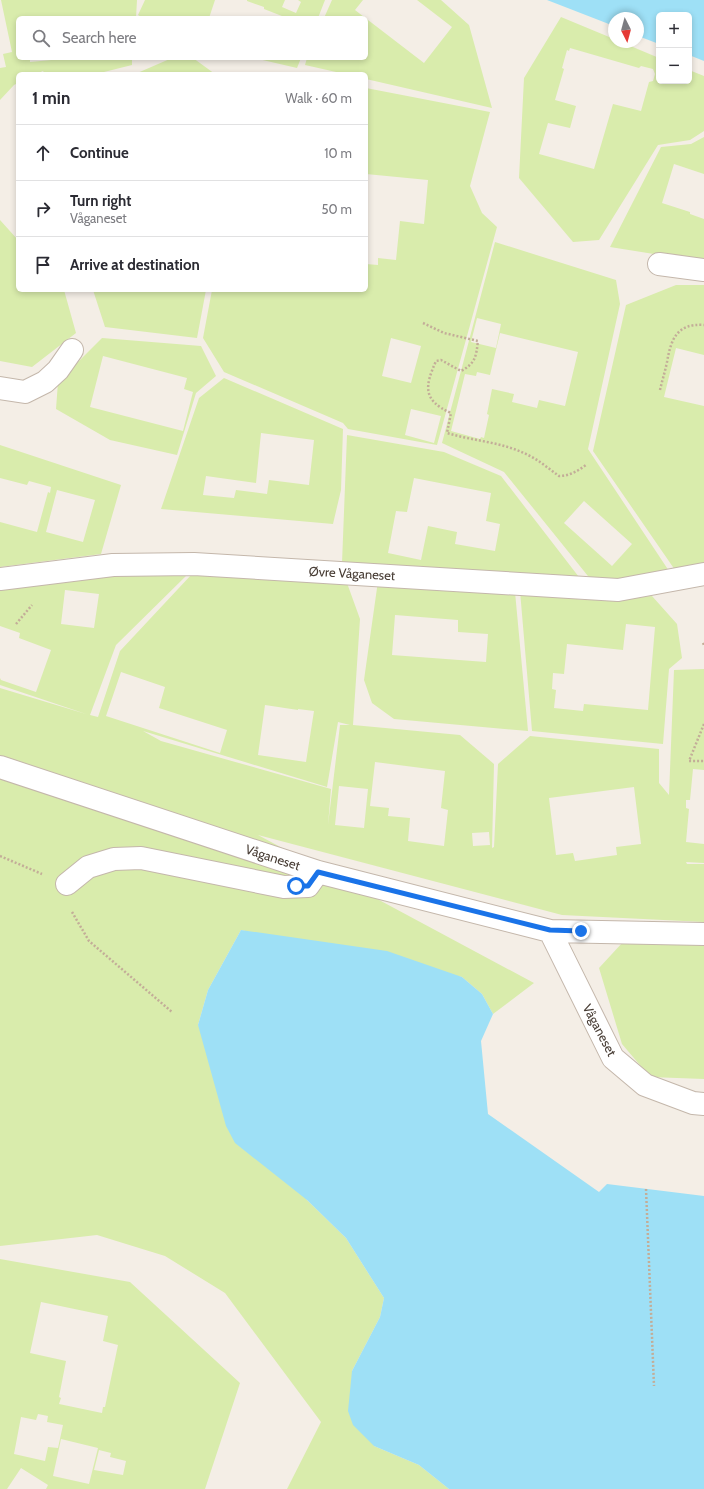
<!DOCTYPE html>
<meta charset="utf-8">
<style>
body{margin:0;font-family:Cabin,sans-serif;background:#f2f2f3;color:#2b2b33}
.controls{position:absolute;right:12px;top:12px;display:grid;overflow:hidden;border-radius:6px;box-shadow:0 2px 6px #0003}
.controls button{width:36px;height:36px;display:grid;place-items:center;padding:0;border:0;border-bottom:1px solid #e1e1e2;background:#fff;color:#2b2b33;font:20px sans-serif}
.compass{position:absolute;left:608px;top:12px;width:36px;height:36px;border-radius:50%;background:#fff;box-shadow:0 2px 6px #0003;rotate:174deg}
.stop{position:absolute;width:12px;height:12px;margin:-9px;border:3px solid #1a73e8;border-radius:50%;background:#fff}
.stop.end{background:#1a73e8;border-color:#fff;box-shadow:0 1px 4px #0008}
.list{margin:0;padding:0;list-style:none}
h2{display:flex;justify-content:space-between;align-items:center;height:52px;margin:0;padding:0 16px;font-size:17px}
h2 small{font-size:13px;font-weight:400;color:#7c7c81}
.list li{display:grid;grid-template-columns:26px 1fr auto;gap:12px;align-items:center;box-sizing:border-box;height:56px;padding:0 16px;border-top:1px solid #e1e1e2}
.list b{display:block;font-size:15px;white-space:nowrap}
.list p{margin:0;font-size:13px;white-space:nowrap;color:#7c7c81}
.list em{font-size:13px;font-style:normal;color:#7c7c81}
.icon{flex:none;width:22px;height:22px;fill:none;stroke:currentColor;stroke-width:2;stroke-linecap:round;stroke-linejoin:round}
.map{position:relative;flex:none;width:704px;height:1489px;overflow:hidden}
.search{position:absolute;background:#fff;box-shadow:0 2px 6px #0003;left:16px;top:16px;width:352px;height:44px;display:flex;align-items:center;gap:10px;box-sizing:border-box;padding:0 14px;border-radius:6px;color:#7c7c81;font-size:15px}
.panel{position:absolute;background:#fff;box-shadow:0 2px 6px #0003;left:16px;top:72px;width:352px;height:220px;border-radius:6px}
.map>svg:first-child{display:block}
.green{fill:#d9ecac;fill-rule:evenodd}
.water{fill:#9ee0f6}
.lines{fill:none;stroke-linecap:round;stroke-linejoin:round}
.minor-casing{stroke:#c4b7ab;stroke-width:24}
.path{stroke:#c3ad98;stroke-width:2.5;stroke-dasharray:2 2;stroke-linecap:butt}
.minor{stroke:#fff;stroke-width:22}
.route{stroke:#1a73e8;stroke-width:5}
.labels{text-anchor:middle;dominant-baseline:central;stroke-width:4;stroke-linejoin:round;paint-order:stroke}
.street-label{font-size:13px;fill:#483d35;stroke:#fff}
</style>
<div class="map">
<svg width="704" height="1489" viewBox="0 0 704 1489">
<rect width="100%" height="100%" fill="#f4eee6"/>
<!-- green -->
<path class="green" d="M 1,0 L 137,0 L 136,18 L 18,18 L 18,58 L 30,58 L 30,62 L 73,58 L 132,58 L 132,65 L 96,74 L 45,74 L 43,71 L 36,74 L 18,74 L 18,83 L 14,85 L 0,100 L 0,68 L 6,67 L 3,54 L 12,52 Z
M 145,0 L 215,0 L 209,18 L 143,18 L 138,15 Z
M 247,0 L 285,0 L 282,7 L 296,13 L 301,2 L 298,0 L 325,0 L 318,18 L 287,18 L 264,9 L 264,7 L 247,1 Z
M 332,0 L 363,0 L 355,10 L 424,63 L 452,27 L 417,0 L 441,0 L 469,25 L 492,108 L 366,79 L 366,74 L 345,74 L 305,65 L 307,58 L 366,58 L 366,18 L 324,18 Z
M 561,17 L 614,39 L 614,42 L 621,42 L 659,58 L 659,81 L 689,81 L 689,70 L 704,76 L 704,131 L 690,140 L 658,145 L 599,240 L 573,242 L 519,178 L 524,78 ZM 570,48 L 639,68 L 641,66 L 653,69 L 655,74 L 653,81 L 649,82 L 641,111 L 613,104 L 594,169 L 539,154 L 548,123 L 570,128 L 576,106 L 555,100 L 564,69 L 562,68 L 567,50 L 569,51 Z
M 172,58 L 193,58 L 215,74 L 135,74 Z
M 254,58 L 301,58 L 297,68 Z
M 366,88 L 490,112 L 470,186 L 482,213 L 497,227 L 437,445 L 348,429 L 343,423 L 224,372 L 203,338 L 212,290 L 366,290 L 366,264 L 378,265 L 378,258 L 396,260 L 400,221 L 424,224 L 428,180 L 366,174 ZM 391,338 L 421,346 L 411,383 L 382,376 ZM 411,409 L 441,416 L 434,443 L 405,435 Z
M 704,137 L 704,174 L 674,164 L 662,203 L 690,212 L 690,214 L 704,219 L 704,262 L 610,247 L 661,147 L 691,144 Z
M 0,220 L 18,240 L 18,290 L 64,290 L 76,333 L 32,367 L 0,361 Z
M 495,242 L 616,280 L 620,304 L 588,449 L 669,571 L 596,586 L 504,472 L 442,443 ZM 477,318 L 501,324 L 496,348 L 471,342 ZM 500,333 L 578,352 L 565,406 L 539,400 L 537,408 L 512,402 L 514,394 L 492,389 L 487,414 L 489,415 L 484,438 L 481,437 L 480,439 L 451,431 L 465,374 L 476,376 L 477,372 L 490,375 ZM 584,501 L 632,544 L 612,566 L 564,523 Z
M 676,285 L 704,285 L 704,355 L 676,348 L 664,397 L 704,406 L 704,563 L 675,570 L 593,451 L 626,305 Z
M 93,290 L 206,290 L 197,338 L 105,327 Z
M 102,338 L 201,346 L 216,376 L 196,393 L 177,455 L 110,440 L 56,409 L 58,382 ZM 103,356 L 187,378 L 184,389 L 193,392 L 183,431 L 90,407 Z
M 224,378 L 343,429 L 341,490 L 333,524 L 161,509 L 199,398 ZM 261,433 L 314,440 L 309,485 L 269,480 L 267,494 L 236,490 L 234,498 L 203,495 L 206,476 L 256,483 Z
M 347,435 L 444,452 L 501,476 L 582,581 L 342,563 ZM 414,478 L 491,493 L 486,521 L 500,524 L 495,551 L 455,544 L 457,532 L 428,526 L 421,560 L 388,553 L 396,511 L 407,512 Z
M 0,445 L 121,485 L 101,554 L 0,567 L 0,522 L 37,532 L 48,492 L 50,493 L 51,487 L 29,481 L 27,485 L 0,478 ZM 57,490 L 95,500 L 83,542 L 46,532 Z
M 108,573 L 187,575 L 116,645 L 90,715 L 98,717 L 120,651 L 192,574 L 347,583 L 360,619 L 353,725 L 460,735 L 494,764 L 492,848 L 494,847 L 498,764 L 530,736 L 659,749 L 659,783 L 669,795 L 674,670 L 704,669 L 704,770 L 693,769 L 690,800 L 686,800 L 686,808 L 689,809 L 686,842 L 704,844 L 704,863 L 686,862 L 687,864 L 704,864 L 704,922 L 562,915 L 258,835 L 534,983 L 493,1014 L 482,994 L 462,977 L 241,930 L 208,990 L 198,1025 L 307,1200 L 346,1238 L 384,1298 L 380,1317 L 352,1371 L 374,1446 L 419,1465 L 449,1489 L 287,1489 L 321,1422 L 225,1293 L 165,1256 L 97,1235 L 0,1246 L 0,688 L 86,714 L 0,685 L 0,678 L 1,680 L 36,692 L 51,650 L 19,638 L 20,633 L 0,626 L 0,587 ZM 65,590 L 99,594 L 94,628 L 61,624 ZM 121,672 L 165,687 L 159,708 L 227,730 L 220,753 L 106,716 ZM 265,705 L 298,710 L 298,709 L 314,711 L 306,762 L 258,755 ZM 338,722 L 350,725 L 340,725 L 328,825 L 331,789 L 161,741 L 143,731 L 327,787 ZM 375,762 L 445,771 L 441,808 L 448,810 L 444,846 L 408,841 L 410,818 L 388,816 L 389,808 L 370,806 ZM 339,786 L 368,789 L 364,828 L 335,825 ZM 634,787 L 641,844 L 616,847 L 617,855 L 575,861 L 573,853 L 556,855 L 549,798 ZM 489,832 L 490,845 L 473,846 L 472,833 Z
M 378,581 L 515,592 L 528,731 L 394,719 L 372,703 L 364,680 ZM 395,615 L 458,620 L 458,632 L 488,634 L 486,662 L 392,655 Z
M 520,591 L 584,600 L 652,596 L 677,624 L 682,658 L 669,669 L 663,744 L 532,731 ZM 626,624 L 655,627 L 648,710 L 584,704 L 583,711 L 554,708 L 556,690 L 552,689 L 553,673 L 564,674 L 567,644 L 623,650 Z
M 623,942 L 704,943 L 704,1079 L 650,1077 L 622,1044 L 599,968 Z
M 0,1259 L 130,1282 L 240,1383 L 205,1489 L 46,1489 L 48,1485 L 21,1468 L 7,1489 L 0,1489 ZM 41,1302 L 108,1316 L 103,1341 L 118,1345 L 105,1407 L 103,1407 L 102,1413 L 59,1404 L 61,1398 L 59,1397 L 66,1361 L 30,1353 ZM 38,1414 L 48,1416 L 47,1422 L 63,1425 L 58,1448 L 48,1447 L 45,1461 L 14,1454 L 21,1417 L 36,1420 ZM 61,1439 L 98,1448 L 89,1484 L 53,1476 ZM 99,1450 L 111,1453 L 110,1457 L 126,1461 L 123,1475 L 94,1470 Z"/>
<!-- water -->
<path class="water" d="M 547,0 L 704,0 L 704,61 L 689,55 L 689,15 L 659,15 L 659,44 L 638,36 L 638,18 L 614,18 L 614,26 Z
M 241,930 L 387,951 L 462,977 L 482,994 L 493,1014 L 481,1041 L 488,1114 L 599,1192 L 607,1184 L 704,1196 L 704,1489 L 449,1489 L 419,1465 L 374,1446 L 353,1425 L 348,1411 L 352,1371 L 380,1317 L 384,1298 L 346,1238 L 307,1200 L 235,1143 L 226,1126 L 198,1025 L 208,990 Z"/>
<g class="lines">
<!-- minor casing -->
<g class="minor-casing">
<path id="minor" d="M 659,264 L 704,270
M 0,388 L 25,392 L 45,382 L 58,370 L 72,350
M 0,579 L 113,565 L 194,564 L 618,590 L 704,574
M 0,767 L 318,872 L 550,931 L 704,934
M 67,884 L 88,867 L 114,859 L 141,858 L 284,887 L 308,886 L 318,872
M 550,931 L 613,1058 L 645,1085 L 693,1103 L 704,1104"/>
</g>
<!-- path -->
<path class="path" d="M 423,323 L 444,333 L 478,341 C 476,356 476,363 461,371 L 441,360 L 436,361 C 425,386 422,400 451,413 L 447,433 C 473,441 503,442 528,455 C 539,460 549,469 559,476 C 569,476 578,471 586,465
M 660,390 C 662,381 665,372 667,362 C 671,339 677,323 704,325
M 16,624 L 32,605
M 703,643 L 704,645
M 704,724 L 689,761 L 704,761
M 0,856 L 42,874
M 72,912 L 89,941 L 172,1012
M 646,1189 L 654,1386"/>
<!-- minor -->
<use href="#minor" class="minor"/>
</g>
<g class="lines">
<!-- route -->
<path class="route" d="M 296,886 L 308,886 L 318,872 L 550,930 L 581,931"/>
</g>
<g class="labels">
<!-- street labels -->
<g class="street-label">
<text transform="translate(352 573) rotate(3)">Øvre Våganeset</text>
<text transform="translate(273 857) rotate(18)">Våganeset</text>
<text transform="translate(600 1030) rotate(62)">Våganeset</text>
</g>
</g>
</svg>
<div class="controls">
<button>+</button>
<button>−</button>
</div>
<svg class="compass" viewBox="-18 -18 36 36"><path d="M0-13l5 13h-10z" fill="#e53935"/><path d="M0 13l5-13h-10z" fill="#7c7c81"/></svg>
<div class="stop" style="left:296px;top:886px"></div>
<div class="stop end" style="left:581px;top:931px"></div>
<div class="search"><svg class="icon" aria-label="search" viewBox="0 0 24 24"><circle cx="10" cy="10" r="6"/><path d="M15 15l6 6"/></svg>Search here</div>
<section class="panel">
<h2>1 min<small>Walk · 60 m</small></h2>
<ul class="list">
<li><svg class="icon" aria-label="ahead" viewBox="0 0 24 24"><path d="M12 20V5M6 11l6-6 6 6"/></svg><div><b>Continue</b></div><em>10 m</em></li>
<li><svg class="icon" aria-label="right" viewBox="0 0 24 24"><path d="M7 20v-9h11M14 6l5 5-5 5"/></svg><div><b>Turn right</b><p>Våganeset</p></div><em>50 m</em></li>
<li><svg class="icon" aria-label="arrive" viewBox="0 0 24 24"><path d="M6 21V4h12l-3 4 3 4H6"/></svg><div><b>Arrive at destination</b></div></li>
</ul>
</section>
</div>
